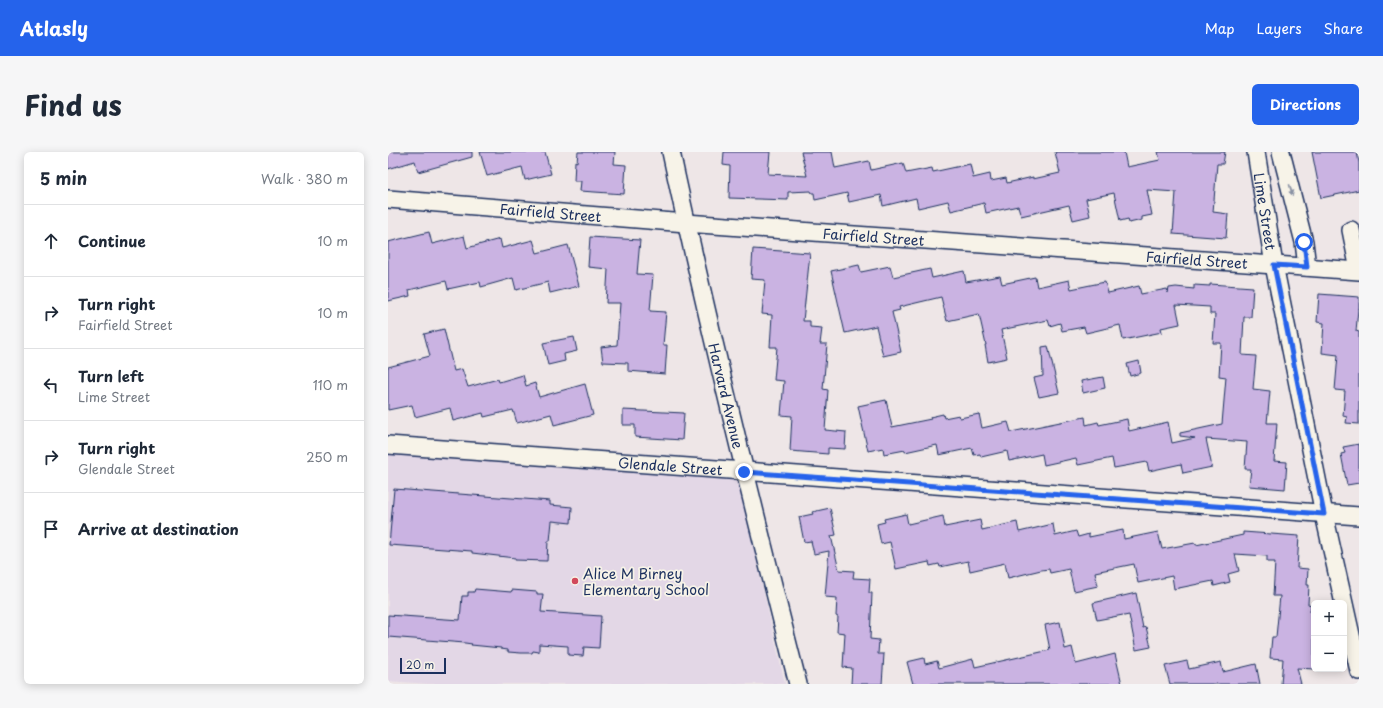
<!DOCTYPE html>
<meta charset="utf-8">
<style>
body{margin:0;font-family:"Playpen Sans",sans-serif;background:#f6f6f7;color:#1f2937}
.controls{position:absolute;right:12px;bottom:12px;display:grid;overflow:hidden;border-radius:6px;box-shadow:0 2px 10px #0003}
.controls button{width:36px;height:36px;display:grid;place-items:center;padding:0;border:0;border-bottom:1px solid #e0e1e3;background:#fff;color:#1f2937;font:20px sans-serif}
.scale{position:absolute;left:12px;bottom:10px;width:46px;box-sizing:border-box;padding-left:4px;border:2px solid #1b2f5e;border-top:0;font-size:11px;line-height:14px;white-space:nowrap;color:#1b2f5e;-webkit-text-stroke:3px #f7f3e8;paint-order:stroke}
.stop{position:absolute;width:12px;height:12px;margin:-9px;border:3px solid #2563eb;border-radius:50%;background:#fff}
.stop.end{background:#2563eb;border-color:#fff;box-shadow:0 1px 4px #0008}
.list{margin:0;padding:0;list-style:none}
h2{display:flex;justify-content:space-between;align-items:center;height:52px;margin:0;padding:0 16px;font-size:17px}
h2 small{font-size:13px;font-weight:400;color:#747a83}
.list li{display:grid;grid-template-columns:26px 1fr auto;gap:12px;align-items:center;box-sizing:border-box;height:72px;padding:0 16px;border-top:1px solid #e0e1e3}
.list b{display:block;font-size:15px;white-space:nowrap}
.list p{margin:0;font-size:13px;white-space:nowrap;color:#747a83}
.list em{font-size:13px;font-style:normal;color:#747a83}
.icon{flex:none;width:22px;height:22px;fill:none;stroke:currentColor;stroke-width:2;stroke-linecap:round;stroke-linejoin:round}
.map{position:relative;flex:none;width:971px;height:532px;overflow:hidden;border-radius:6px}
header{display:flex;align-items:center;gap:24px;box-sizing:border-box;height:56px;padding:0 20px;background:#2563eb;color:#fff}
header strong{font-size:19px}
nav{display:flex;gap:22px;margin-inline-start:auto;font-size:14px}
.intro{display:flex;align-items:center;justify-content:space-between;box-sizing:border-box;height:96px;padding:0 24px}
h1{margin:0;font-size:28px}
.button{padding:10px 18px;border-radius:6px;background:#2563eb;color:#fff;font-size:14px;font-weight:700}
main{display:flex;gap:24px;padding:0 24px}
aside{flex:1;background:#fff;border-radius:6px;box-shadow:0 2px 10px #0003}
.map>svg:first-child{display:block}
.built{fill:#e3d7e6}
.building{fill:#cab3e2;stroke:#1b2f5e}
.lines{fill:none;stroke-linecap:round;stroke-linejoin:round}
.minor-casing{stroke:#1b2f5e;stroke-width:20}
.minor{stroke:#f7f3e8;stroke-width:17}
.oneway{fill:#8991a3}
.route{stroke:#2563eb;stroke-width:5}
.poi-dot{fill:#d1495b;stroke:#f7f3e8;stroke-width:1.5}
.labels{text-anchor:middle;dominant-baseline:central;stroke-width:3.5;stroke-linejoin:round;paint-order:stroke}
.street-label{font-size:14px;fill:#1b2f5e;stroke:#f7f3e8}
.poi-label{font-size:14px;fill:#1b2f5e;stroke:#f7f3e8;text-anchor:start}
</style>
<header>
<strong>Atlasly</strong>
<nav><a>Map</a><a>Layers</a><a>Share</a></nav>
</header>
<div class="intro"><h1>Find us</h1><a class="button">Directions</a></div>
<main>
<aside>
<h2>5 min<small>Walk · 380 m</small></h2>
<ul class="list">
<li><svg class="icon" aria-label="ahead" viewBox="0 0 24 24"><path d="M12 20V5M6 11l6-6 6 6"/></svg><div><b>Continue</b></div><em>10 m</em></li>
<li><svg class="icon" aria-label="right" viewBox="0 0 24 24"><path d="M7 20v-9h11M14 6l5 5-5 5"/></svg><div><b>Turn right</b><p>Fairfield Street</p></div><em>10 m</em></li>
<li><svg class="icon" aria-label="left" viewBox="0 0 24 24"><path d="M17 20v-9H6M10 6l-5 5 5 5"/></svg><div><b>Turn left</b><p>Lime Street</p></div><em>110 m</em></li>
<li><svg class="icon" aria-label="right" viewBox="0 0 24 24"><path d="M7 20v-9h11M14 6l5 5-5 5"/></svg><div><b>Turn right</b><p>Glendale Street</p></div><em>250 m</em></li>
<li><svg class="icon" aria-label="arrive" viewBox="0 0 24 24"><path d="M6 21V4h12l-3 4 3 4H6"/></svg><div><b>Arrive at destination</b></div></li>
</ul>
</aside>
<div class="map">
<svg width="971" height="532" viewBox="0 0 971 532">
<rect width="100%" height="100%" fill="#eee6e7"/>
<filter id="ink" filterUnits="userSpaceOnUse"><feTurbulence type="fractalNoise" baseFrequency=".025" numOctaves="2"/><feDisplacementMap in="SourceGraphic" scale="8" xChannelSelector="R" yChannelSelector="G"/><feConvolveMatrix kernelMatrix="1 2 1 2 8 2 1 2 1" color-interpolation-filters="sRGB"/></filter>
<g filter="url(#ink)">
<!-- built -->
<path class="built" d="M 0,301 L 350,328 L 397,532 L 40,532 L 0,529 Z"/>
<!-- building -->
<path class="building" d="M 0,0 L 84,0 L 84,5 L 30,20 L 27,9 L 0,17 Z
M 92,0 L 157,0 L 163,22 L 137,28 L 134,15 L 99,24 Z
M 190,0 L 227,0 L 226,12 L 238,13 L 236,42 L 192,39 L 193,29 L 186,29 L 187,9 L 189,10 Z
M 336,0 L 382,0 L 380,22 L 419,24 L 413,0 L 444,0 L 447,16 L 481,9 L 483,18 L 515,11 L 518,21 L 544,16 L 545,20 L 582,12 L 585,26 L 602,22 L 603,29 L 618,26 L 619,31 L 645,25 L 645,27 L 672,21 L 667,0 L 736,0 L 739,15 L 772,8 L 770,0 L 837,0 L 835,12 L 829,12 L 825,60 L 840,62 L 838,86 L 785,82 L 788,40 L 759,38 L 764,63 L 754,65 L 754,68 L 741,71 L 740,67 L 732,69 L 726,41 L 698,47 L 702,64 L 685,68 L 681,53 L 633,64 L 630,54 L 598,61 L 596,51 L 563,59 L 560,49 L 530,56 L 528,46 L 495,54 L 493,43 L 461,50 L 459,41 L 427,48 L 426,41 L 424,41 L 423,39 L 400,40 L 400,48 L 341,46 L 342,14 L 335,13 Z
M 924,0 L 969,0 L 971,11 L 971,38 L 933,46 Z
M 41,80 L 44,92 L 76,84 L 79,96 L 112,87 L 114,96 L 145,88 L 149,101 L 180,93 L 191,134 L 162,141 L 160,130 L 128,138 L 125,126 L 93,135 L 92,130 L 60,137 L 58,129 L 21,138 L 22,144 L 0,149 L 0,90 Z
M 202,85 L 252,88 L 249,122 L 265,123 L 262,159 L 278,160 L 275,193 L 279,193 L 277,222 L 240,219 L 240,211 L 215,210 L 213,195 L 229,193 L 232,151 L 218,151 L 220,117 L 200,115 Z
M 365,97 L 422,101 L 415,169 L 422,169 L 422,175 L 434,176 L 432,192 L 439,192 L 435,237 L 440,238 L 437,278 L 458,280 L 457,297 L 440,296 L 440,302 L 402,299 L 404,264 L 393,263 L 396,229 L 386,228 L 389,195 L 382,195 L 384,163 L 374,162 L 377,128 L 363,127 Z
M 471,113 L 473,120 L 502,114 L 505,125 L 542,117 L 544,126 L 576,119 L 578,130 L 612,124 L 614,132 L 647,125 L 649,135 L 681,128 L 683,137 L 717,130 L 720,141 L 751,134 L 753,142 L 779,137 L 780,141 L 781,136 L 788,135 L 806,137 L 806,133 L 822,134 L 822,132 L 865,135 L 863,165 L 856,165 L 854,203 L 868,204 L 865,237 L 882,239 L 879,271 L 889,271 L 886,309 L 899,310 L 897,337 L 861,334 L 863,317 L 857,317 L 859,290 L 818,287 L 824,315 L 795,321 L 793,312 L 761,319 L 759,310 L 726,316 L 724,306 L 690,313 L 688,306 L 656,313 L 654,302 L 621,309 L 619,299 L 593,305 L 592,302 L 586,303 L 584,296 L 551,303 L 549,293 L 517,300 L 517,298 L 496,302 L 495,296 L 480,299 L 470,254 L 498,248 L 504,275 L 543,267 L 542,265 L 555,262 L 556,266 L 571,263 L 572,266 L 591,262 L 594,276 L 620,270 L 623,280 L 697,265 L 698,273 L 710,270 L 711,273 L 739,267 L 741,279 L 780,270 L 784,291 L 807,286 L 792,284 L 792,281 L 834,272 L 838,225 L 831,224 L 833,191 L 825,191 L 827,162 L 822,162 L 822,155 L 788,153 L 792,172 L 773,176 L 774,180 L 735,188 L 732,173 L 698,181 L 696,175 L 674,179 L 672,171 L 662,174 L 660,168 L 613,178 L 619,206 L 600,210 L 597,193 L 598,193 L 591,162 L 559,169 L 553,145 L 511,155 L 512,158 L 504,160 L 513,200 L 495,204 L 488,174 L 457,181 L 443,119 Z
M 931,142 L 971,145 L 971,157 L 970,157 L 968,179 L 971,180 L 971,272 L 958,271 L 959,265 L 955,264 L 957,239 L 947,238 L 950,203 L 934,201 L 936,171 L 929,170 Z
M 56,177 L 66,219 L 74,217 L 80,235 L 110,227 L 111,230 L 135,223 L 138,234 L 147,231 L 151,245 L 197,232 L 205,263 L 166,273 L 163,262 L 129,271 L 125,258 L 96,265 L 95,261 L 65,269 L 62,256 L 27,265 L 24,253 L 0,258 L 0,215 L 42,204 L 36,182 Z
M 186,185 L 189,199 L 176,202 L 177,209 L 160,213 L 155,191 Z
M 660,194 L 671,241 L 651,245 L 646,226 L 655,224 L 654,195 Z
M 751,209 L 753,221 L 742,224 L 739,212 Z
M 715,225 L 717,236 L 695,241 L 693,229 Z
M 235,258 L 296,261 L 294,288 L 247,285 L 247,273 L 235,273 Z
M 971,292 L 971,331 L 959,333 L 953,302 L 957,301 L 955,295 Z
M 6,337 L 162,349 L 162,353 L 184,355 L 183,371 L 164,369 L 162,389 L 160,389 L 159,409 L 127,408 L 127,406 L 84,401 L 84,399 L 1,393 Z
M 442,356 L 448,383 L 443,384 L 451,418 L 466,419 L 465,426 L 482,427 L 481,441 L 484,441 L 482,487 L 491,488 L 490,502 L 496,502 L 494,532 L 463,532 L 464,516 L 455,515 L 457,481 L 449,480 L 450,465 L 448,464 L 449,446 L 437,445 L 441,399 L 426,402 L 423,389 L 416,390 L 411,365 L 425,362 L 424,360 Z
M 518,362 L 520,372 L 555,364 L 557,375 L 592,368 L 594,378 L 629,370 L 631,380 L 665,372 L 667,384 L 688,379 L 690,385 L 701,382 L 701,385 L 735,378 L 736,387 L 770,380 L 774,397 L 807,391 L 808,393 L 855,383 L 855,380 L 911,384 L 909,416 L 920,417 L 919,433 L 921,433 L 920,452 L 923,453 L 922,460 L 926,460 L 926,517 L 909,516 L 913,532 L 893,532 L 895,507 L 882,506 L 884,485 L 888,485 L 892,444 L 885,444 L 887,410 L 879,410 L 879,404 L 847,402 L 851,419 L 840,422 L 842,430 L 826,434 L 825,429 L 786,437 L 784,424 L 750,431 L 746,412 L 707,420 L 710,434 L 686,439 L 681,417 L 662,421 L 661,417 L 653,418 L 620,426 L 617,411 L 582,419 L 580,409 L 552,415 L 551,412 L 542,414 L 541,410 L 508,417 L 502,390 L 493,392 L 489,372 L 497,370 L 496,367 Z
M 87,437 L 123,440 L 124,438 L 149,440 L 149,442 L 155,442 L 153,460 L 213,464 L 211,496 L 196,495 L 195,504 L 180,503 L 180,494 L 151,492 L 151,500 L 145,499 L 144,501 L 133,501 L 120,500 L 120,498 L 113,497 L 113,496 L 83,493 L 84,492 L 77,491 L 0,485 L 0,463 L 72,468 L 74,444 L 80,444 L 80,440 L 86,440 Z
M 748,441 L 755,476 L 758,475 L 763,495 L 748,498 L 741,463 L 736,464 L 735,463 L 709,468 L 705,451 Z
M 672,470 L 677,497 L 684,495 L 688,512 L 727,502 L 734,532 L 525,532 L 519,510 L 536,506 L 537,512 L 549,509 L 551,516 L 585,507 L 587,515 L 662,498 L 657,473 Z
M 799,509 L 801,517 L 833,510 L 835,520 L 868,512 L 872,532 L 782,532 L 777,514 Z"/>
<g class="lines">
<!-- minor casing -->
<g class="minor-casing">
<g id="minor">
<path id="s1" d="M 283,0 C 321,178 365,355 410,532"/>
<path id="s2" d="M 868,0 L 886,113 L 936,362 L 971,519"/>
<path d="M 893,0 L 916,90 L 919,115"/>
<path id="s3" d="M 0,47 L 298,71 L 971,119"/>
<path d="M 963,78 L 971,118"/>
<path id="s4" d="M 0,293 L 971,364"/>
</g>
</g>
<!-- minor -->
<use href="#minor" class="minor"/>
</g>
<!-- one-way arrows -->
<defs><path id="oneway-solid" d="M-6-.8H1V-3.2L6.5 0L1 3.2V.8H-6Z"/></defs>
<use class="oneway" href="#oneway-solid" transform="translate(903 38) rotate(74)"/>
</g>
<g class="lines" filter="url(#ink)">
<!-- route -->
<path class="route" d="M 356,320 L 936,362 L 886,113 L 919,115 L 916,90"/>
</g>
<!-- markers -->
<circle class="poi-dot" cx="187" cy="429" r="4"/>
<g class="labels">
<!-- street labels -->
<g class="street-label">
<text stroke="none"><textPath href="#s3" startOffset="163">Fairfield Street</textPath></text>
<text stroke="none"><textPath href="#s2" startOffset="60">Lime Street</textPath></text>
<text stroke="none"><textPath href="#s3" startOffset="487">Fairfield Street</textPath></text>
<text stroke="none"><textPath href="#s3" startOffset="811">Fairfield Street</textPath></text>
<text stroke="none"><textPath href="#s1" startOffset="250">Harvard Avenue</textPath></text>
<text stroke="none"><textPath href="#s4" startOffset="283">Glendale Street</textPath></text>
</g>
<!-- poi labels -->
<g class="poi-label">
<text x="195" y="421">Alice M Birney<tspan x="195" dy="16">Elementary School</tspan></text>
</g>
</g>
</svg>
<div class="controls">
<button>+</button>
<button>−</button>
</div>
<div class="scale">20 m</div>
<div class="stop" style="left:916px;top:90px"></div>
<div class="stop end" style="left:356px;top:320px"></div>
</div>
</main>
